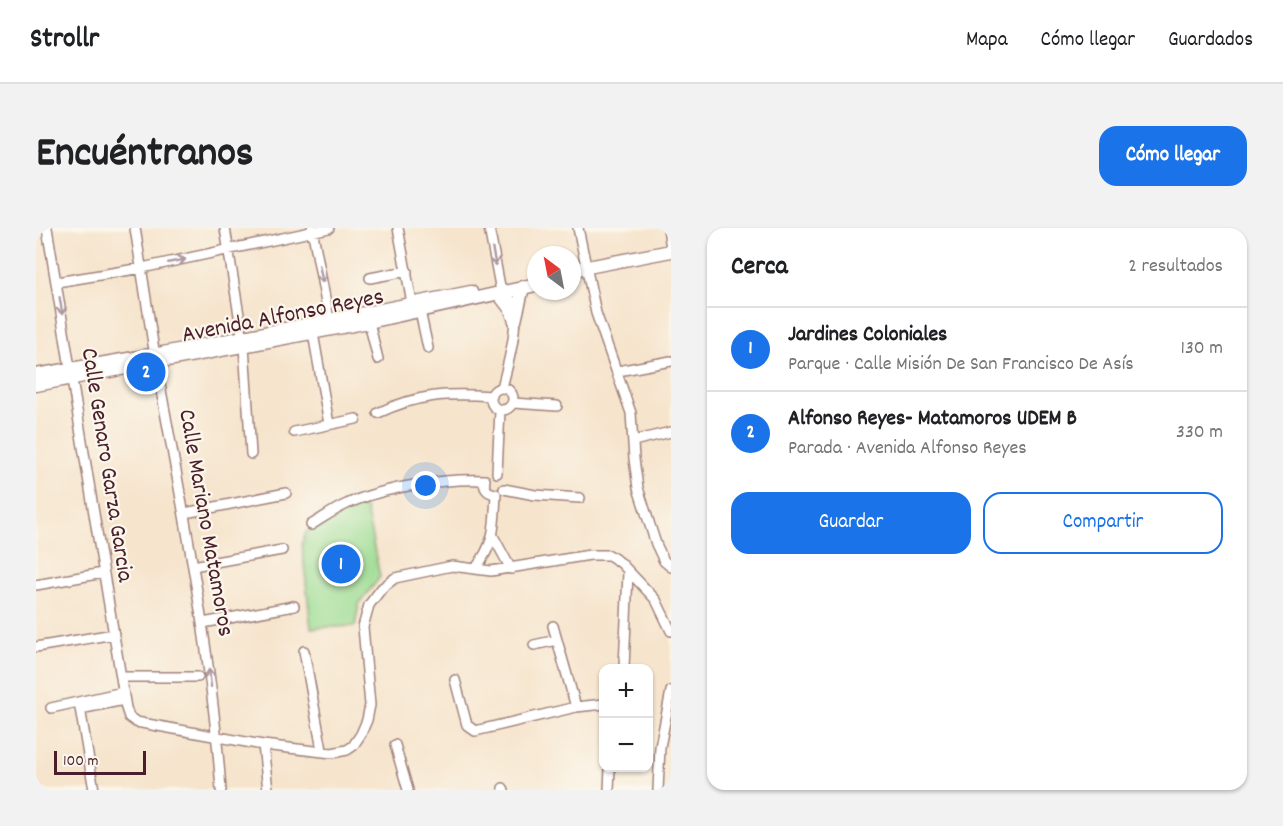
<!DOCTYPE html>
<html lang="es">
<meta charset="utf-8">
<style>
body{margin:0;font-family:Dekko,sans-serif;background:#f2f2f2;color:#202124}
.controls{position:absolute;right:18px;bottom:18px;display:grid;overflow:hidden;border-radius:12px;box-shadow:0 2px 4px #0004}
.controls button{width:54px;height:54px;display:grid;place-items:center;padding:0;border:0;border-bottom:2px solid #e0e0e0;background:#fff;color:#202124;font:30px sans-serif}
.compass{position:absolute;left:491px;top:18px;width:54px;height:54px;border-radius:50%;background:#fff;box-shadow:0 2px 4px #0004;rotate:328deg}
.scale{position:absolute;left:18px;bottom:15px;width:92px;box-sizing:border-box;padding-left:6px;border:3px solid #4a1f2b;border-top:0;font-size:16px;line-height:21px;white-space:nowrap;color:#4a1f2b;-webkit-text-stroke:4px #fbf7ec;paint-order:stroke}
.you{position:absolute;left:390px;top:258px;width:21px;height:21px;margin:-15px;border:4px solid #fff;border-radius:50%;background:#1a73e8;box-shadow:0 0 0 9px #1a73e833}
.badge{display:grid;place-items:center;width:39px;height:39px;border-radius:50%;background:#1a73e8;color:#fff;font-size:20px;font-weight:700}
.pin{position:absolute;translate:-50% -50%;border:3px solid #fff;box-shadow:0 2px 6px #0006}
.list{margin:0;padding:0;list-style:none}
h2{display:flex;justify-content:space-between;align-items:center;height:78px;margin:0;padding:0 24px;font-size:26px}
h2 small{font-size:20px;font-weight:400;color:#757577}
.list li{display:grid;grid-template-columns:39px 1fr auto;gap:18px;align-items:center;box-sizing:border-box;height:84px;padding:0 24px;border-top:2px solid #e0e0e0}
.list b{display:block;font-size:22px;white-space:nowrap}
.list p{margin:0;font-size:20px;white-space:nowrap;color:#757577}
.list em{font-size:20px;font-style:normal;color:#757577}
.actions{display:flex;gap:12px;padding:18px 24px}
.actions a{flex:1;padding:14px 0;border:2px solid #1a73e8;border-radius:18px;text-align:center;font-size:21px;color:#1a73e8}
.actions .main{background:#1a73e8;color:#fff}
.map{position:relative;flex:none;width:635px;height:562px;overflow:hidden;border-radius:18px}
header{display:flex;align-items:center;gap:36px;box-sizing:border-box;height:84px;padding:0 30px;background:#fff;border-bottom:2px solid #e0e0e0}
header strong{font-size:28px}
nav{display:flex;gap:33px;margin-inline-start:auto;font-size:21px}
.intro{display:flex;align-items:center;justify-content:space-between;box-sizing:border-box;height:144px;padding:0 36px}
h1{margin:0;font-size:42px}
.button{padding:15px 27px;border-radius:18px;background:#1a73e8;color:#fff;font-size:21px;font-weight:700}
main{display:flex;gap:36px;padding:0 36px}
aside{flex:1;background:#fff;border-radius:18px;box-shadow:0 2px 4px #0004}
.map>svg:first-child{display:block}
.green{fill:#9bdc92;stroke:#727e5e;stroke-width:1.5}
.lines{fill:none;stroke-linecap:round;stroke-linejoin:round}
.minor-casing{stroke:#a0827c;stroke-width:12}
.major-casing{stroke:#a0827c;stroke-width:15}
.minor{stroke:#fff;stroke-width:9}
.major{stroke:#fff;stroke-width:12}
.oneway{stroke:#ae9aa0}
.labels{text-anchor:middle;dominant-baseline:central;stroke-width:4.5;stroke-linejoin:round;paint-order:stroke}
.street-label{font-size:24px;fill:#4a1f2b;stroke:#fbf7ec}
</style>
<header>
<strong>Strollr</strong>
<nav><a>Mapa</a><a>Cómo llegar</a><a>Guardados</a></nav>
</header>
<div class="intro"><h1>Encuéntranos</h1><a class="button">Cómo llegar</a></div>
<main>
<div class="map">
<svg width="635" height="562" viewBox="0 0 635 562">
<rect width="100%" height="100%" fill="#fbf7ec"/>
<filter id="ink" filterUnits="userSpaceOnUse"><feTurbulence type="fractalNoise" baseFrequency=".0167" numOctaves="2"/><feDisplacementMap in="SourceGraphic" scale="12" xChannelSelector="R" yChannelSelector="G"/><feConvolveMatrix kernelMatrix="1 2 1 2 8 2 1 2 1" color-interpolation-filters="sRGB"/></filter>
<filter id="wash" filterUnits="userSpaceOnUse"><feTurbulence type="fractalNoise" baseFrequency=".008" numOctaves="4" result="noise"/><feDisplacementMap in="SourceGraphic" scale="24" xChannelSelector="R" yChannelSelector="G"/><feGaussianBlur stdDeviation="1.35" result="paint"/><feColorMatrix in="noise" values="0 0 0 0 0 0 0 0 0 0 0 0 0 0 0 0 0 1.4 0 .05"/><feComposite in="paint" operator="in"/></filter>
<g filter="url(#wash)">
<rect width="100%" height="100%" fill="#f6e4cc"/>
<!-- green -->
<path class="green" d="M 320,277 L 330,281 L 344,349 L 323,376 L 319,398 L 275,400 L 266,316 L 270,304 L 276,299 L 294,288 Z"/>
</g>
<g filter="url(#ink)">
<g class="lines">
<!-- minor casing -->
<g class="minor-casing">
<path id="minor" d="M 11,0 L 90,480 L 93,489 L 100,494 L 227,517 L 296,525 L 311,522 L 317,518 L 325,506 L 331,492 L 334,477 L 327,399 L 333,377 L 346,360 L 359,350 L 416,338 L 455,343 L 554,327 L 573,327 L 585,335 L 620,372 L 635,403
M 99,0 C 106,45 113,90 120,135 C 146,277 175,418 185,562
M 189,0 L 208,118 L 215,226
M 276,0 L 293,91
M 362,0 L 376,75
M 453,0 L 464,58 C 492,79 472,132 466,160
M 542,0 L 560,85 L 595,185 L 598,231 L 602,260 L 620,316 L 628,333 L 635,339
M 632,0 L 635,20
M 334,50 L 371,43
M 21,54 L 106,40 L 293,0
M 384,83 L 392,120
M 333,94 L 342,131
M 277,105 L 293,196
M 582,143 L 635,133
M455 171a11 11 0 1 1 22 0a11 11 0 1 1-22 0Z
M 477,175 L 521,178
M 342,185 C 382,166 412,165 456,168
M 258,204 L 320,191
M 597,213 L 635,204
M 461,245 L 464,182
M 449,252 C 447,260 451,265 460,266
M 468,261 L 499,267 L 544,270
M 149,285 L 250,265
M 275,297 C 287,290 299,281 311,276 C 348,259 410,250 449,252
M 457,308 L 475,341
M 157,338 L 246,322
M 440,340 C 460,313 458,298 460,266
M 0,357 L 67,345
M 167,395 L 258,378
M 517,398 L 540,479
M 498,417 L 521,412
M 0,419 L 78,406
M 268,423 L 286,522
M 588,440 L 592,344
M 85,449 L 162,449
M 419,452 L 431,497 L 439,503 L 540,479 L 568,476
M 43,474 L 58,562
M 15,480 L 87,464
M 44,481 L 88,472
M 227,517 L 232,562
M 359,517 L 372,562
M 467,560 L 468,562
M 573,562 L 574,540
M 622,562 L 624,519 L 635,463"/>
</g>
<!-- major casing -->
<g class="major-casing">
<path id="major" d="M 536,42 L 635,23
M 462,65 L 475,82 L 479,93
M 479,93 L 487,59
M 0,147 L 127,125 L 435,64
M 0,157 L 333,94 L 500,57"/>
</g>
<!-- minor -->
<use href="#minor" class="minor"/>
<!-- major -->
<use href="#major" class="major"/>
</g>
<!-- one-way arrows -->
<defs><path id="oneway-shaft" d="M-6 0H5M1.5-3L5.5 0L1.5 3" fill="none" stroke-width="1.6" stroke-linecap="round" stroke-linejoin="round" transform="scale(1.5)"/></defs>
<g class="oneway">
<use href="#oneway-shaft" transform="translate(458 29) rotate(79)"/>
<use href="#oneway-shaft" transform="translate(141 33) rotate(-11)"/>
<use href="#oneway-shaft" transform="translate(285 46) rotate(79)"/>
<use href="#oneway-shaft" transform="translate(25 78) rotate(81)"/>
<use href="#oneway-shaft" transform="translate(174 450) rotate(-97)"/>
</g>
</g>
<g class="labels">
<!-- street labels -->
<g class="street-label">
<text transform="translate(247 89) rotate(-11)">Avenida Alfonso Reyes</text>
<text transform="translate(70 237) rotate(81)">Calle Genaro Garza Garcia</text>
<text transform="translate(169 295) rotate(80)">Calle Mariano Matamoros</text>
</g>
</g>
</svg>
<div class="controls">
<button>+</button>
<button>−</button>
</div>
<svg class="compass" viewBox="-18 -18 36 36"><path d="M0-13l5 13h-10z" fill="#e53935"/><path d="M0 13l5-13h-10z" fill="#757577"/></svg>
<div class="scale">100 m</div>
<div class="you"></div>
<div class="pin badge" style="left:305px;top:336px">1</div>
<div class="pin badge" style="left:110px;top:144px">2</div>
</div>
<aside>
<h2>Cerca<small>2 resultados</small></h2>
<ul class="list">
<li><span class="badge">1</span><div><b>Jardines Coloniales</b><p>Parque · Calle Misión De San Francisco De Asís</p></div><em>130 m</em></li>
<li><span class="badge">2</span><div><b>Alfonso Reyes- Matamoros UDEM B</b><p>Parada · Avenida Alfonso Reyes</p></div><em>330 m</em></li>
</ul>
<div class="actions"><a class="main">Guardar</a><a>Compartir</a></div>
</aside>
</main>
